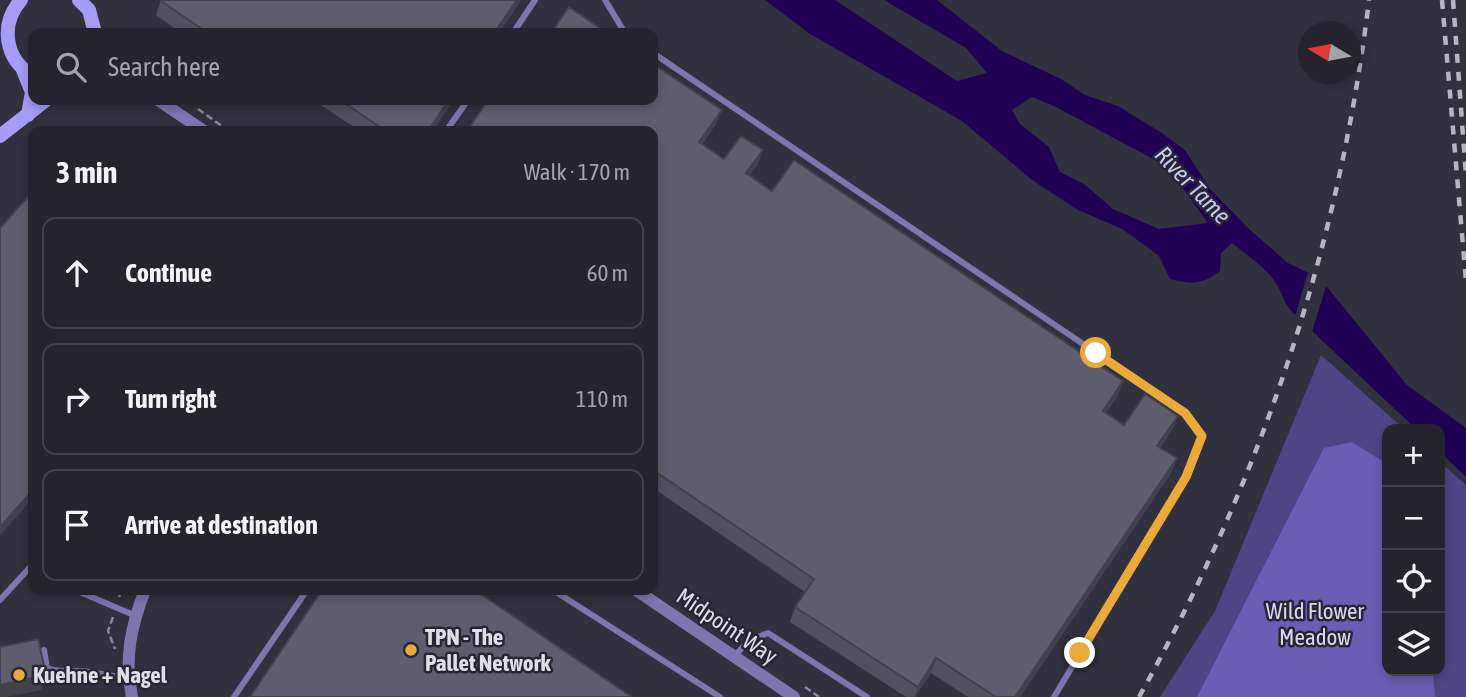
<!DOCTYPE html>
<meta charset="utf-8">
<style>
body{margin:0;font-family:"Asap Condensed",sans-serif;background:#31303a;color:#f1f3f6}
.controls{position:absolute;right:21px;bottom:21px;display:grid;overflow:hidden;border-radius:14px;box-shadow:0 4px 10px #0003}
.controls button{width:63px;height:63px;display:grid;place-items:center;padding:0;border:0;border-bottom:2px solid #42414a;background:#25242e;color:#f1f3f6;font:35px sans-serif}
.compass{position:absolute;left:1298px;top:21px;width:63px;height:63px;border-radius:50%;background:#25242e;box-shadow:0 4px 10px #0003;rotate:280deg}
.stop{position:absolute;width:21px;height:21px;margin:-16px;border:5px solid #eaaa39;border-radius:50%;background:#fff}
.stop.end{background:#eaaa39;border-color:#fff;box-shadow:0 2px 7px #0008}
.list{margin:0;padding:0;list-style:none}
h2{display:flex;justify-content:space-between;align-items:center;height:91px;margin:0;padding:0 28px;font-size:30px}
h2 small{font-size:23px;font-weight:400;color:#a3a4aa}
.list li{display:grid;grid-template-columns:46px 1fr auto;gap:21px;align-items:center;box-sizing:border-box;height:112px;margin:0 14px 14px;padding:0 14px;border:2px solid #42414a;border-radius:14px}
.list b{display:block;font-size:26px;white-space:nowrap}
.list em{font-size:23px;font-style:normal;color:#a3a4aa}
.icon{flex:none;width:38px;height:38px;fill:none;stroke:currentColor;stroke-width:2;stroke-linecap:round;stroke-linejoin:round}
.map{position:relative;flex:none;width:1466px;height:697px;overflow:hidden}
.search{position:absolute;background:#25242e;box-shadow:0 4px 10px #0003;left:28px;top:28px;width:630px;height:77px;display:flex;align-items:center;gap:18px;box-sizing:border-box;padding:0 24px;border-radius:14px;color:#a3a4aa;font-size:26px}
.panel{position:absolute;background:#25242e;box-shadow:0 4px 10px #0003;left:28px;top:126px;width:630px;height:469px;border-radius:14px}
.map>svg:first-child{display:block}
.green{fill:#4e4586}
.forest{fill:#695eb3}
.water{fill:#200255;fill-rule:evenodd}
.pier{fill:#31303e}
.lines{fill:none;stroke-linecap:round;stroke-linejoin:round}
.path{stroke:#878792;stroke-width:2.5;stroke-dasharray:7 3.5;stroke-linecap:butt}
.lane{stroke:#7b76ae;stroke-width:6}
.street{stroke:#7b76ae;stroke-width:12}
.secondary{stroke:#a59cf6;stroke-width:14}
.rail{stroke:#b5b5bf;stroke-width:4.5;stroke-dasharray:9 9;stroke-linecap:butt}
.wall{fill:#51505e}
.shaded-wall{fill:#42414c}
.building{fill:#5e5d6d;stroke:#42414c;stroke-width:2}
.route{stroke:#eaaa39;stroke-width:9}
.poi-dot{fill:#eaaa39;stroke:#272634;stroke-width:2.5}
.labels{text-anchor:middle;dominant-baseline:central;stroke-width:5;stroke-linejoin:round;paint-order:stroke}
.park-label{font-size:23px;fill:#d8d7ef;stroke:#272634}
.street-label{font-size:23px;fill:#dedee7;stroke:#272634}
.poi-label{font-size:23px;font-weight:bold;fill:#dedee7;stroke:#272634;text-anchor:start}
.water-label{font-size:24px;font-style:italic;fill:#c7c5f3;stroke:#272634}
</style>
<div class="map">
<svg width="1466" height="697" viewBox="0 0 1466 697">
<rect width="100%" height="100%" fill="#31303e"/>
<!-- green -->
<path class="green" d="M 1321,355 L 1404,429 L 1387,429 L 1387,671 L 1440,671 L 1440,462 L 1466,485 L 1466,697 L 1160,697 L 1215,611 Z"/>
<!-- forest -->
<path class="forest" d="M 1352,442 L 1387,464 L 1387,671 L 1433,671 L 1435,697 L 1197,697 L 1324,448 Z"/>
<!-- water -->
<path class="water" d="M 765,0 L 835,0 L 957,81 L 987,73 L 966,48 L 884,0 L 937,0 L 1002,51 L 1061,79 L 1085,95 L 1118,106 L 1162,133 L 1185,150 L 1210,189 L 1250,230 L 1288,263 L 1309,273 L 1327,287 L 1407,385 L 1466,428 L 1466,477 L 1440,452 L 1440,429 L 1416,429 L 1294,314 C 1282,301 1285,298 1277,285 C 1267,268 1248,256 1232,243 L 1221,253 L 1220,271 C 1203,285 1190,284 1170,279 L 1159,256 L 1143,244 L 1122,229 L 1078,210 L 1032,180 L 962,121 L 810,34 ZM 1032,97 L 1054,106 L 1155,160 L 1177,180 L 1208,223 L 1159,229 L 1113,209 L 1084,184 L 1060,172 L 1049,147 L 1020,124 L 1012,110 Z"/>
<!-- pier -->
<path class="pier" d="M 1309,269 L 1327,283 L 1311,335 L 1294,319 Z"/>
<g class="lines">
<!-- path -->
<path class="path" d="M 198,109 L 229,131
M 119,597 L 122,590
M 113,617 L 108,631 L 115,649
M 805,687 L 819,697"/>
<!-- lane -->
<path class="lane" d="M 605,0 L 625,33
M 513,33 L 535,0
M 653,53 L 1185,413 L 1202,436 L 1186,477 L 1054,697
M 446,131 L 468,100
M 75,590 L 136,616
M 553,590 L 720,697
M 0,600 L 33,564
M 44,650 L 47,668 C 58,673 70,670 82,671 C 98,672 112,678 128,677
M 734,657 L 748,641 L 768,633 L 867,697
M 234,697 L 307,590"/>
<!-- street -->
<path class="street" d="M 158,100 L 204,131
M 636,590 L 794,697
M 132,697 C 124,659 131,626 145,590"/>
<!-- secondary -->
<path class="secondary" d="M 21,0 C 0,24 4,59 33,76
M 79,0 L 89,10 L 95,33
M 23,70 L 32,92 L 28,115
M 0,136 L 46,100"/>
<!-- rail -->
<path class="rail" d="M 1442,0 L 1466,281
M 1453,0 L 1466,176
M 1139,697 C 1261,479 1339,249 1369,0"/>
</g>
<!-- wall -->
<path class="wall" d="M 161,0 L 521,0 L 499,33 L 181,33 L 156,15 Z
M 313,100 L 454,100 L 432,131 L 360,131 Z
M 716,124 L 702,144 L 724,159 L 758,164 L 749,176 L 772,191 L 1118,395 L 1106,413 L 1124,425 L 1178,416 L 1172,430 L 1160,448 L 1177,458 L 1171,473 L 1020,697 L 968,697 L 931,673 L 915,697 L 906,697 L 790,622 L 795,607 L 805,592 L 653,488 L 653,131 Z"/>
<!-- shaded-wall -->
<path class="shaded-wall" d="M 517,0 L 521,0 L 499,33 L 494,33 Z
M 449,100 L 454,100 L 432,131 L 428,131 Z
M 722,110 L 716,124 L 694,157 L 699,142 Z
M 763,150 L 758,164 L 740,188 L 746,173 Z
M 1123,381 L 1118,395 L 1098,425 L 1103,411 Z
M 1178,416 L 1172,430 L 1152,461 L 1157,446 Z
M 1177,458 L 1171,473 L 1020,697 L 1015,697 Z
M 33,490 L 33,499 L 0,535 L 0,527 Z
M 936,658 L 931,673 L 915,697 L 914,697 L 918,687 Z
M 46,675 L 41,690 L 7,697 L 0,697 L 0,685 Z"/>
<!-- building -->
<path class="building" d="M 161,0 L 517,0 L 494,33 L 208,33 L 161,1 Z
M 569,7 L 607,33 L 551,33 Z
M 653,64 L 722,110 L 699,142 L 724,159 L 741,136 L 763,150 L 746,173 L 772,191 L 794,160 L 1123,381 L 1103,411 L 1124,425 L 1145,394 L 1178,416 L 1157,446 L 1177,458 L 1015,697 L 996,697 L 936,658 L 918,687 L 795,607 L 814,579 L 653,470 L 653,131 L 467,131 L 488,100 L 653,100 Z
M 340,100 L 449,100 L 428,131 L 386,131 Z
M 33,191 L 33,490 L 0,527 L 0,228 Z
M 322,590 L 475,590 L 632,697 L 250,697 Z
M 38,639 L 46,675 L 0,685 L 0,647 Z"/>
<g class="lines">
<!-- route -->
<path class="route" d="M 1080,653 L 1186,477 L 1202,436 L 1185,413 L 1096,353"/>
</g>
<!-- markers -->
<g class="poi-dot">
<circle cx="411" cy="650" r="7"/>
<circle cx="19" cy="675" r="7"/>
</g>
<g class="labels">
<!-- park labels -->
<g class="park-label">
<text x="1315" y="611">Wild Flower<tspan x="1315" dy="26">Meadow</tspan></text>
</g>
<!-- street labels -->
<g class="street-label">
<text transform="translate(727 626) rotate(34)">Midpoint Way</text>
</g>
<!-- poi labels -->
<g class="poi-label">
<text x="425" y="637">TPN - The<tspan x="425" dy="26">Pallet Network</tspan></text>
<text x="33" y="675">Kuehne + Nagel</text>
</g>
<!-- water labels -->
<g class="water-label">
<text transform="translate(1193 185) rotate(46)">River Tame</text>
</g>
</g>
</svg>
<div class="controls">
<button>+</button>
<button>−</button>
<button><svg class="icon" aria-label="locate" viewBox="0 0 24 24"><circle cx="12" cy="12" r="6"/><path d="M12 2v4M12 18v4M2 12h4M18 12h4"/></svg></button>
<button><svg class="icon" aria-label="layers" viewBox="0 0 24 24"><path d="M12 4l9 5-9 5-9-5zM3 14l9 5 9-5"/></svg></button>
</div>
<svg class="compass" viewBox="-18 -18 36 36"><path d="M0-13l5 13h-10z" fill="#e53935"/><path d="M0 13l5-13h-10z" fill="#a3a4aa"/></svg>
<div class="stop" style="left:1096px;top:353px"></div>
<div class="stop end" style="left:1080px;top:653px"></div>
<div class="search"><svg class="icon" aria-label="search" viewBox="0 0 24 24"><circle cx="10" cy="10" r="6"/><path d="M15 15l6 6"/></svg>Search here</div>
<section class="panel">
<h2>3 min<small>Walk · 170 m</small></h2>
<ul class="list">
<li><svg class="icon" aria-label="ahead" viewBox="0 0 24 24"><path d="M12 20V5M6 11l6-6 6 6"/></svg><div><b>Continue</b></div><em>60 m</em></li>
<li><svg class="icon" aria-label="right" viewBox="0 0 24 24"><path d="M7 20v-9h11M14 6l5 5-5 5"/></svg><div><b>Turn right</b></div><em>110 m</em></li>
<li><svg class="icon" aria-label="arrive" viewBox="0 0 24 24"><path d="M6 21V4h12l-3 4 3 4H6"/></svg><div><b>Arrive at destination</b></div></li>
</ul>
</section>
</div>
